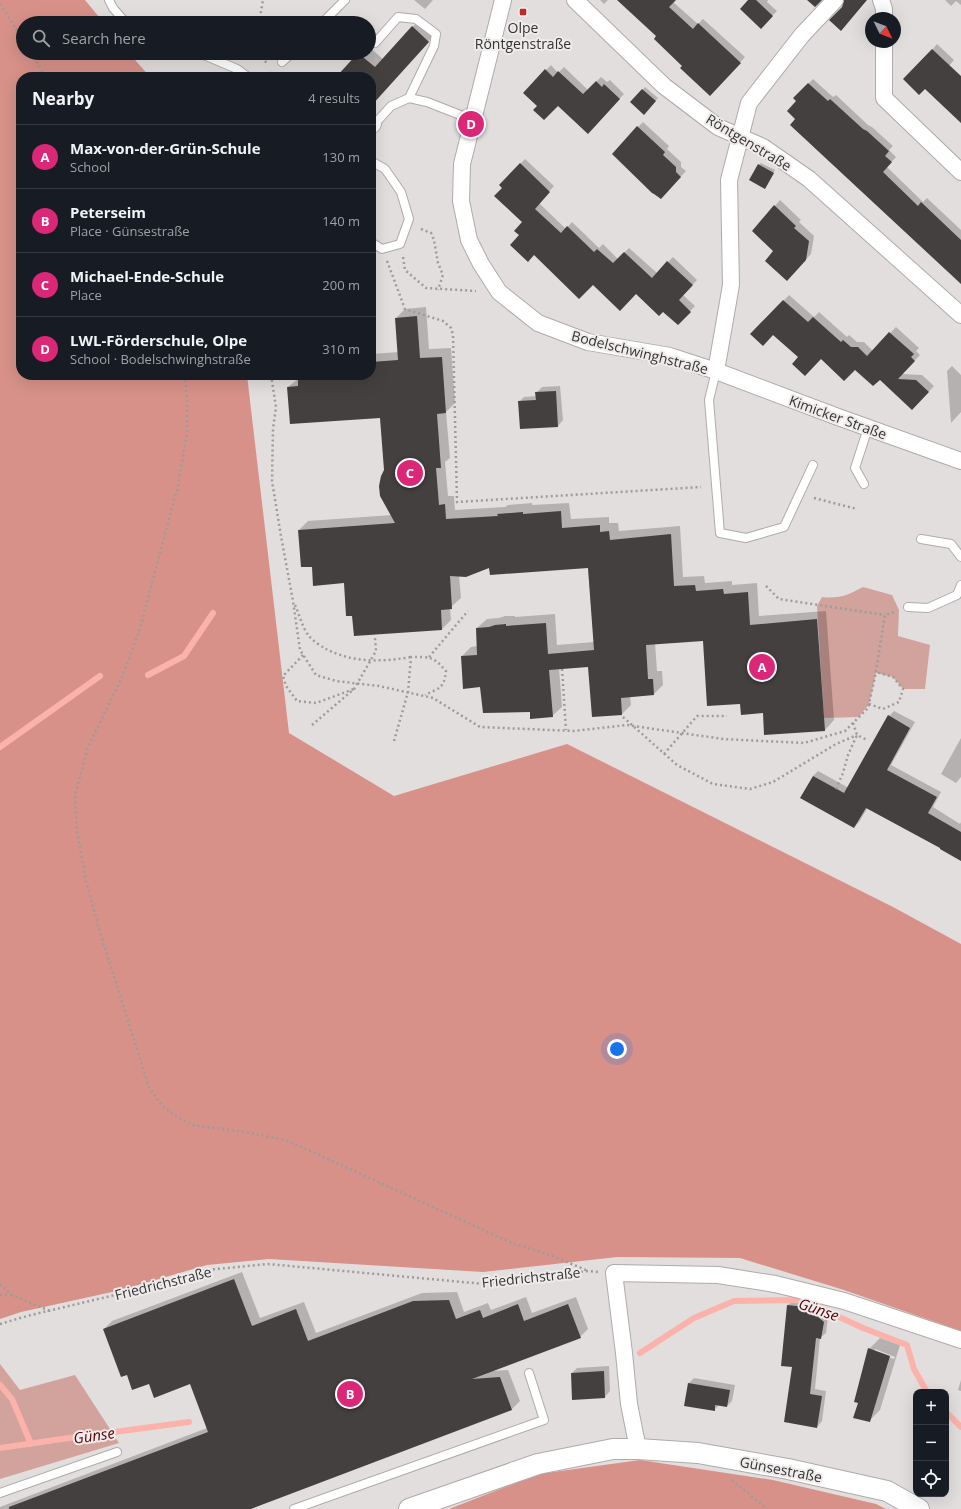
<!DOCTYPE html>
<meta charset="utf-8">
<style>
body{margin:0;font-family:"Open Sans",sans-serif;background:#242831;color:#f1f3f6}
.controls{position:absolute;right:12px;bottom:12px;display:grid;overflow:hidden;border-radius:8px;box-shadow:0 4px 16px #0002}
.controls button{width:36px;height:36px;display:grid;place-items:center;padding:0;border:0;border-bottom:1px solid #363941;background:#171b24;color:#f1f3f6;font:20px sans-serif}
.compass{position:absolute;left:865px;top:12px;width:36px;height:36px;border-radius:50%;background:#171b24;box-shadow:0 4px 16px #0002;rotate:133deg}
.you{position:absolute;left:617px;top:1049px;width:14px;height:14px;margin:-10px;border:3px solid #fff;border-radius:50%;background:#1a73e8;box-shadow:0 0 0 6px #1a73e833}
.badge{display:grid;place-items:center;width:26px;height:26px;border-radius:50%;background:#db2777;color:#fff;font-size:13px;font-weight:700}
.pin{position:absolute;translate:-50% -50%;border:2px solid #fff;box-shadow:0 1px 4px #0006}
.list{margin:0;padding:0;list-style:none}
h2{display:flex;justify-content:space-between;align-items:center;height:52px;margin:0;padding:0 16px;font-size:17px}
h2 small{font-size:13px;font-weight:400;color:#9ea1a6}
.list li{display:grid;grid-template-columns:26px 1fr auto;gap:12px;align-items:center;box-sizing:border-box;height:64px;padding:0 16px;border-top:1px solid #363941}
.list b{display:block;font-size:15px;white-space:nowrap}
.list p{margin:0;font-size:13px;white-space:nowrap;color:#9ea1a6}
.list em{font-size:13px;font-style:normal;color:#9ea1a6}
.icon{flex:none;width:22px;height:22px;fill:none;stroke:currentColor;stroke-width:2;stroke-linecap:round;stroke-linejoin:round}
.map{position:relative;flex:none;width:961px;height:1509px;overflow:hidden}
.search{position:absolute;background:#171b24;box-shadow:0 4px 16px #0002;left:16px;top:16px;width:360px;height:44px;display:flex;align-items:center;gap:10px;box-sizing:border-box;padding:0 14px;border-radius:22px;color:#9ea1a6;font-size:15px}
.panel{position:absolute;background:#171b24;box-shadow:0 4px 16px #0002;left:16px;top:72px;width:360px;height:308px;border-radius:16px}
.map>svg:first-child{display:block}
.green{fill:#d2a29c}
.forest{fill:#d79189}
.shadow{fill:#0003;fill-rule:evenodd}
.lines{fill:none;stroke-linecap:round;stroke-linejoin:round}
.stream{stroke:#fbb2aa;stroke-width:6}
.building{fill:#43403f}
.service-casing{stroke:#afabab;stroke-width:10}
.minor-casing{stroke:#afabab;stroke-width:18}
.tertiary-casing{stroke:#afabab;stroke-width:22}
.path{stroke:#9e9b9b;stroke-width:2.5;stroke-dasharray:2 3;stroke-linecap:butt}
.service{stroke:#fff;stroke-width:8}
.minor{stroke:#fff;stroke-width:16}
.tertiary{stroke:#fff;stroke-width:20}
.poi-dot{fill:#ba2b2a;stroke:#efebeb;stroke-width:1.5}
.labels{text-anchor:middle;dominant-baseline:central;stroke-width:4;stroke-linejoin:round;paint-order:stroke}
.poi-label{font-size:14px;fill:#343333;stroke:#efebeb}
.street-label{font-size:14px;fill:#343333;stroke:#efebeb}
.water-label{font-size:15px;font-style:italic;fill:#570005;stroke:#efebeb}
</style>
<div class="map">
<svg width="961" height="1509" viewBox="0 0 961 1509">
<rect width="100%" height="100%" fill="#e2dedd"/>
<!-- green -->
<path class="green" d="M 863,587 L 892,595 L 899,610 L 898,636 L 930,645 L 925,689 L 903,689 L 893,677 L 876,673 L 869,704 L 859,717 L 824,718 L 817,606 L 822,597 C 840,599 848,595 863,587 Z
M 0,1364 L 20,1390 L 75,1375 L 119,1443 L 0,1479 Z"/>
<!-- forest -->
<path class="forest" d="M 0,0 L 85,0 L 104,23 L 23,23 L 23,53 L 129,53 L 150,77 L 21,77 L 21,375 L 247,375 L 289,733 L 394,796 L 567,744 L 893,907 L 961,944 L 961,1331 L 844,1290 L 740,1258 L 617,1257 L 483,1272 L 269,1259 L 207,1265 L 121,1290 L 21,1312 L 0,1319 Z
M 640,1460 L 773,1480 L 876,1504 L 886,1509 L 449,1509 L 539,1474 Z"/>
<!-- shadow -->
<path class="shadow" d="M 414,0 L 433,0 L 425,9 Z
M 600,0 L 608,0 L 604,4 Z
M 619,0 L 675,0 L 673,2 L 698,24 L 703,19 L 745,57 L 715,90 Z
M 750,0 L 768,0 L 767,2 L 777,11 L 761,27 Z
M 945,0 L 961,0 L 961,5 L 956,1 L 951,6 Z
M 420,19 L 436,33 L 371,106 L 371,77 L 337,77 L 359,53 L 369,53 L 369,47 L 383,59 Z
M 937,44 L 954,60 L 948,67 L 961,78 L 961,122 L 932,50 Z
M 551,65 L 558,73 L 564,67 L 588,90 L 601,77 L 607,82 L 610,80 L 624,94 L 593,128 L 558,105 L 538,106 L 524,93 Z
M 813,79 L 833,97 L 836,95 L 868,125 L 872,127 L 893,146 L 889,150 L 896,157 L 887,167 L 923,202 L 927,198 L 961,230 L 961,283 L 797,119 L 797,101 L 794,98 Z
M 645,87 L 658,98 L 644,113 L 632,102 Z
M 643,122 L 669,146 L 667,149 L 681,162 L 681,167 L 686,171 L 666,193 L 638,127 Z
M 525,159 L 554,186 L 539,203 L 566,229 L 572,222 L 599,248 L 603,244 L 618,259 L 629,248 L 657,273 L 673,257 L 697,280 L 683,295 L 695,306 L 678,324 L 663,311 L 636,293 L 593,284 L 521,235 L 523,222 L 504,188 L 500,185 Z
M 761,163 L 775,170 L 767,185 L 759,165 Z
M 780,200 L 801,220 L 799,222 L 814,236 L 811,254 L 792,275 L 775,251 L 753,231 Z
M 789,295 L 814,317 L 819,312 L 847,337 L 849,335 L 857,342 L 864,342 L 873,351 L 896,327 L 919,348 L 916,351 L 920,355 L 902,374 L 922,375 L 934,386 L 918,403 L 880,379 L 855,368 L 821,358 L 799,357 L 773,333 L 752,334 Z
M 426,307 L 429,349 L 451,348 L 455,403 L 446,412 L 450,458 L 445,462 L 448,496 L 454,496 L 455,510 L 505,507 L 508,505 L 532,503 L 532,505 L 569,503 L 571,519 L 609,517 L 609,523 L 618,523 L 619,531 L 680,526 L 683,577 L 704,576 L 705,583 L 732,581 L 732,585 L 757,583 L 759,616 L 826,611 L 834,720 L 825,730 L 764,712 L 741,703 L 704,640 L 655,643 L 657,671 L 662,671 L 663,685 L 654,694 L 630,696 L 631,705 L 622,714 L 593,716 L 589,666 L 559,668 L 562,707 L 552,716 L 531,711 L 480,686 L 464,688 L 462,656 L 471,647 L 478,646 L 477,628 L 487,619 L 499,618 L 505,616 L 515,616 L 515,617 L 555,614 L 557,645 L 594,642 L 588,567 L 490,567 L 459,575 L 461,598 L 450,608 L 451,620 L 442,629 L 353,615 L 344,582 L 312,566 L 299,530 L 308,521 L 392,515 L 385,470 L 381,417 L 288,387 L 299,378 L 299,375 L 371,375 L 371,354 L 399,352 L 396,318 L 405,309 Z
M 952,366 L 961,375 L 961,412 L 951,423 L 947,371 Z
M 560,386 L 563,420 L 558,426 L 521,428 L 519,402 L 524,397 L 537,396 L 536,393 L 542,387 Z
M 894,711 L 915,722 L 891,765 L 941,792 L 933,807 L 960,824 L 961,822 L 961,860 L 942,847 L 868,807 L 859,822 L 854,827 L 813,776 L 818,771 L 849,788 L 889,716 Z
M 961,738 L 961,777 L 956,783 L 941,774 Z
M 242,1272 L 260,1318 L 304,1302 L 316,1333 L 422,1293 L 457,1292 L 464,1312 L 488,1303 L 491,1310 L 526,1297 L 532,1313 L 576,1297 L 588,1329 L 580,1337 L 492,1371 L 508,1370 L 520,1401 L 512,1409 L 248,1509 L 0,1509 L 0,1507 L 207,1428 L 191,1383 L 150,1382 L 127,1374 L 104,1329 L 112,1321 Z
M 793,1300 L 811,1303 L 828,1317 L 826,1333 L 820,1338 L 815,1389 L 826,1391 L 822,1421 L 817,1427 L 793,1366 L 788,1305 Z
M 880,1338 L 900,1345 L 880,1410 L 869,1421 L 859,1403 L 869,1349 ZM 875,1349 L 895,1357 L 894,1359 L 875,1352 Z
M 609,1366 L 610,1391 L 605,1397 L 572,1373 L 577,1368 Z
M 694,1378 L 735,1385 L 732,1401 L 727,1406 L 719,1405 L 714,1410 L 689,1383 Z
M 961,1380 L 961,1391 L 958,1390 Z"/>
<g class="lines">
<!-- stream -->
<path class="stream" d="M 148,675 L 184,656 L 213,613
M 0,747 L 100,676
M 640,1353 L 694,1318 L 734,1301 L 802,1300 L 863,1328 L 907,1345 L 914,1369 L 927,1392
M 0,1385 L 12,1399 L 31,1444
M 946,1412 L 961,1427
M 0,1448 L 62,1439 L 189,1422"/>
</g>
<!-- building -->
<path class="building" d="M 617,0 L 676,0 L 669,7 L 693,29 L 698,23 L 741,63 L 710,96 L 680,68 L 682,66 L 654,39 L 656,36 Z
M 748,0 L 756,0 L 773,16 L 761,29 L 740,9 Z
M 807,0 L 822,0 L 815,7 Z
M 844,0 L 867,0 L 841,31 L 829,20 L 842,7 Z
M 412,26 L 429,42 L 371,106 L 371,77 L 336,77 L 358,53 L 375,67 Z
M 932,49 L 961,76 L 961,123 L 925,89 L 919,95 L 903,79 Z
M 545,69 L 553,77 L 558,71 L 583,94 L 596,81 L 602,87 L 604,84 L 620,99 L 588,134 L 558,106 L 544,120 L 533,110 L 537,106 L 523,93 Z
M 808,83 L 828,101 L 830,99 L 863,129 L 867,131 L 889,151 L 885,156 L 892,162 L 883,172 L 918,206 L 921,202 L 961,240 L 961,284 L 790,125 L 795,119 L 787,111 L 796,101 L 793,98 Z
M 642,89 L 656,101 L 644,115 L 630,102 Z
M 637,126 L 665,152 L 663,155 L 676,167 L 676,172 L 681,177 L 661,199 L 654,194 L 652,193 L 612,154 Z
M 520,163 L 550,192 L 535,209 L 561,233 L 567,226 L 594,252 L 597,249 L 613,263 L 624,252 L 652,278 L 667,261 L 693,285 L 679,300 L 691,312 L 678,325 L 663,312 L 659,316 L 636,294 L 620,311 L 593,285 L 579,299 L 534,255 L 528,262 L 510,245 L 519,235 L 514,231 L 522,222 L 494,196 L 502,188 L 499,185 Z
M 758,164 L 774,173 L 765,189 L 749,180 Z
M 774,205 L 796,226 L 794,228 L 809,241 L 806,260 L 787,281 L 765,261 L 773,251 L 752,231 Z
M 783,300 L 808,322 L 813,317 L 841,342 L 843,340 L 851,347 L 858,347 L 867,356 L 889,332 L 914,354 L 911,357 L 915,361 L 898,379 L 916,380 L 929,392 L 912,410 L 880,380 L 873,386 L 855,370 L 844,381 L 821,359 L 805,376 L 792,364 L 798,357 L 773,335 L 763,346 L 750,334 Z
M 417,316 L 420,358 L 442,357 L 446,413 L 437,414 L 441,468 L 436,468 L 439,505 L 445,504 L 446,519 L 498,516 L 497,514 L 523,512 L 523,514 L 561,511 L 562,528 L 600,525 L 600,532 L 609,531 L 610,540 L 671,534 L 674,586 L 695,585 L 696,591 L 723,589 L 724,594 L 748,592 L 750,625 L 817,619 L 825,731 L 764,735 L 763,713 L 741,715 L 740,704 L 707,706 L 703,641 L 646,645 L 648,679 L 653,679 L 654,695 L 621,698 L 622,715 L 592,717 L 588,667 L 549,670 L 553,717 L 530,719 L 530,712 L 483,713 L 480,687 L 463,689 L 461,656 L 477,655 L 476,628 L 489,627 L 495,625 L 506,624 L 506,626 L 546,623 L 548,654 L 594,650 L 588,568 L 490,575 L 489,568 L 466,577 L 450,576 L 452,609 L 441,610 L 442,630 L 354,636 L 352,616 L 346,616 L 344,583 L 313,586 L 312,567 L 301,567 L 298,530 L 395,523 L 380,496 L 379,486 L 381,476 L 384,470 L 380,418 L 290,424 L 287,387 L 298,386 L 298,375 L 371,375 L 371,362 L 398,360 L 395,318 Z
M 556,391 L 558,427 L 520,429 L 518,401 L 536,400 L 535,392 Z
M 888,715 L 910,728 L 887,770 L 937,797 L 928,813 L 961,832 L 961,861 L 940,849 L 940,848 L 866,808 L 854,828 L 800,798 L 813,776 L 844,793 Z
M 234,1279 L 252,1326 L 296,1309 L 308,1341 L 413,1301 L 449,1300 L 456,1319 L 480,1310 L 483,1318 L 518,1304 L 524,1321 L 568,1304 L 581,1338 L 472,1379 L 500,1377 L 512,1410 L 251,1509 L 9,1509 L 9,1507 L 208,1432 L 190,1384 L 154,1398 L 149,1384 L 132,1390 L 127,1375 L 121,1377 L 103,1329 Z
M 787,1305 L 806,1307 L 824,1322 L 821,1339 L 816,1338 L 810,1394 L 822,1396 L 817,1428 L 784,1422 L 792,1367 L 781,1366 Z
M 868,1348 L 890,1356 L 870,1422 L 853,1418 L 858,1403 L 854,1402 Z
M 604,1371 L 605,1398 L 572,1400 L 571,1373 Z
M 688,1383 L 730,1390 L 727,1407 L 715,1405 L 715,1411 L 684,1406 Z"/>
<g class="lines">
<!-- service casing -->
<g class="service-casing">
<path id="service" d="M 109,0 L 113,8 L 126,23
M 322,23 L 345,0
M 375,43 L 398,17 L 416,19 L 436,34 L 434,46 L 409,98
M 199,53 L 237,69 L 248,77
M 282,62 L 292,53
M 372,127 L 391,106 L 409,98 L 427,102 L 473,120
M 371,161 L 385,169 L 401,192 L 409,219 L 400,244 L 382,249 L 371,242
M 716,371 L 709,400 L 720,533 L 746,538 L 784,527 L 813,465
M 864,484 L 855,468 L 868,428
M 921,539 L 951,544 L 961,557
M 908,607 L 928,608 L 957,595 L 961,585
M 0,1493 L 117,1452
M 294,1509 L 544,1420 L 529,1373"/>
</g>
<!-- minor casing -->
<g class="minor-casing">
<path id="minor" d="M 503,0 L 462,164 L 461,201 L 469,240 L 481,264 L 499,292 L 538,323 L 588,342 L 670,356 L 716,371 L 838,417 L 961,461
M 575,0 L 664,86 L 718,127 L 763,147 L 809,179 L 961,315
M 881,0 L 884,9 L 884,18
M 884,42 L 884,98 L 961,172
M 371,126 L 373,124
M 716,371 L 731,285 L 729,180 L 749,103 L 802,35 L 835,0
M 638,1449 L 629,1404 L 624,1353 L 614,1273 L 718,1275 L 775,1284 L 844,1301 L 961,1340"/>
</g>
<!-- tertiary casing -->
<g class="tertiary-casing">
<path id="tertiary" d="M 409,1509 L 538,1464 L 613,1449 L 638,1449 L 698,1453 L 788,1469 L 887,1491 L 919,1509"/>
</g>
<!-- path -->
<path class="path" d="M 0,4 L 23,40
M 259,23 L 263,0
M 31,53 L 46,77
M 259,53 L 268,65
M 266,77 L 273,71
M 421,229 L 431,233 L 434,240 L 438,263 L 443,275 L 438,290
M 403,257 L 405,270 L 426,288 L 476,291
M 387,261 L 405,309 L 443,321 L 451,328 L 453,335 L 457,502 L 701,487
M 185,375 L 187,400 L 187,433 L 178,485 L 139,632 L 122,677 L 88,747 L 75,795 L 77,832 L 86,881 L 99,929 L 149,1087 L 162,1106 L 176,1116 L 192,1125 L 245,1132 L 285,1140 L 319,1155 L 512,1243 L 553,1256 L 588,1271
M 271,375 L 276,407 L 273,429 L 272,481 L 281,536 L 293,601 L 300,650 L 316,675 L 336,681 L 379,686 L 433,698 L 480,727 L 574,731 L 627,725 L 723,739 L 804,743 L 845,731 L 868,708 L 875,677 L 885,615 L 895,612
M 814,498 L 857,509
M 766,586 L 779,599 L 885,615
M 295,605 C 299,614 303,629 309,636 C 313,641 321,646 326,649 C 353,663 382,662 411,657
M 303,655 L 283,676 L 286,686 L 297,701 L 316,703 L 354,689
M 429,657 L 468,611
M 562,669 L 566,730
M 869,704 L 883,709 L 899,702 L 903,689 L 893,677 L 876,672
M 623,717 L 677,765 L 713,784 L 750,789 L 773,782 L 836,744 L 857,735
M 853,723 L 857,735 L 867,740
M 312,725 L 354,689 L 376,651 L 375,638
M 394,741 L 408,692 L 411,657 C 430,657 433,656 446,671 C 444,689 439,688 425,695
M 664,754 L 697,716 L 727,716
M 836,789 L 843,773 L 848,755 L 857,735
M 0,1284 L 12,1295 L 50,1311
M 0,1295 L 11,1295
M 0,1324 L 27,1316 L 161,1284 L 206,1270 L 268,1264 L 484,1284 L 588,1271 L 598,1272
M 732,1480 L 767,1509"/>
<!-- service -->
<use href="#service" class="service"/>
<!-- minor -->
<use href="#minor" class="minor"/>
<!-- tertiary -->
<use href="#tertiary" class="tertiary"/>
</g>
<!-- markers -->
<rect class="poi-dot" x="519" y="8" width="8" height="8" rx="2"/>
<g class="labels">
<!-- poi labels -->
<g class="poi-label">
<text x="523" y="27">Olpe<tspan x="523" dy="16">Röntgenstraße</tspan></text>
</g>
<!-- street labels -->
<g class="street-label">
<text transform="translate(749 142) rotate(31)">Röntgenstraße</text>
<text transform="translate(640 352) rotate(14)">Bodelschwinghstraße</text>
<text transform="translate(838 417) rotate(20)">Kimicker Straße</text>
<text transform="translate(531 1277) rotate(-6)">Friedrichstraße</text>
<text transform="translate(163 1283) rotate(-14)">Friedrichstraße</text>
<text transform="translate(781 1469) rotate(11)">Günsestraße</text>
</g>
<!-- water labels -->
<g class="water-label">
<text transform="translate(819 1309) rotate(19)">Günse</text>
<text transform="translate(94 1435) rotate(-8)">Günse</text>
</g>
</g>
</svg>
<div class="controls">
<button>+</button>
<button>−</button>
<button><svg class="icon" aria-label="locate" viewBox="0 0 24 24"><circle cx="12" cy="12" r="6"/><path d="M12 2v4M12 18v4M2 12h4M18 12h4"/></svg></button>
</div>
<svg class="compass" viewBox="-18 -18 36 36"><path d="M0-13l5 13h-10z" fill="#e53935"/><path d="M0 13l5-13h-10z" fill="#9ea1a6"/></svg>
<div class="you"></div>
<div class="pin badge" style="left:762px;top:667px">A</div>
<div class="pin badge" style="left:350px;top:1394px">B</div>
<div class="pin badge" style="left:410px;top:473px">C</div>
<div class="pin badge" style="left:471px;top:124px">D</div>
<div class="search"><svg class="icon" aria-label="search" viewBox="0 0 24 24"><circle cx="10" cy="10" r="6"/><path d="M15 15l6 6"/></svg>Search here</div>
<section class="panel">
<h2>Nearby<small>4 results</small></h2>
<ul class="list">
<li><span class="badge">A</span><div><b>Max-von-der-Grün-Schule</b><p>School</p></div><em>130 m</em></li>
<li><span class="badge">B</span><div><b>Peterseim</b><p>Place · Günsestraße</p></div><em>140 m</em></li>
<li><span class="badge">C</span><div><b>Michael-Ende-Schule</b><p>Place</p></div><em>200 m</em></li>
<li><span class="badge">D</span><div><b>LWL-Förderschule, Olpe</b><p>School · Bodelschwinghstraße</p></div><em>310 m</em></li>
</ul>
</section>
</div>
